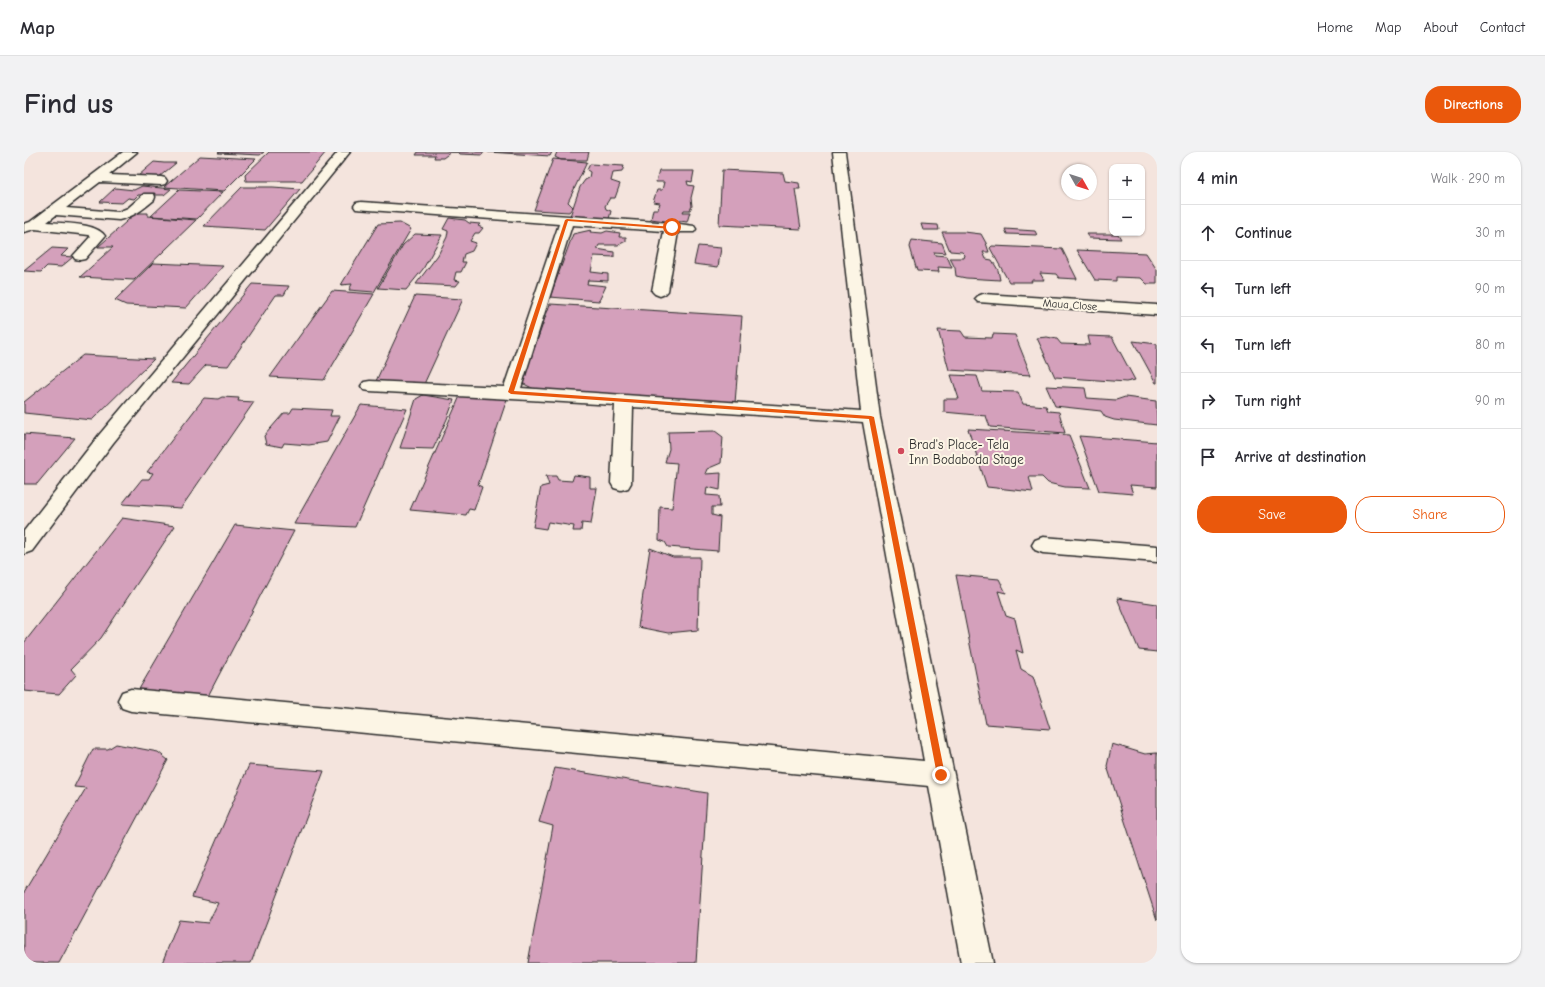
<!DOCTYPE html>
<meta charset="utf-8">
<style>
body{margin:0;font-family:"Comic Neue",sans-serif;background:#f2f2f3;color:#2b2b33}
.controls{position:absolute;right:12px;top:12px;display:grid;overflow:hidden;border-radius:8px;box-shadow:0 1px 3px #0004}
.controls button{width:36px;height:36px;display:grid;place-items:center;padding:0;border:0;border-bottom:1px solid #e1e1e2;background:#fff;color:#2b2b33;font:20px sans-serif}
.compass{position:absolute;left:1037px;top:12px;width:36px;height:36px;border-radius:50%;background:#fff;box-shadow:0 1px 3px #0004;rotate:129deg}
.stop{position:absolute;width:12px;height:12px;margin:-9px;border:3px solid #ea580c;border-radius:50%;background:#fff}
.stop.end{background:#ea580c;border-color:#fff;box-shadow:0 1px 4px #0008}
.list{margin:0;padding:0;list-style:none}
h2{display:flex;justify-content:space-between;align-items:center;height:52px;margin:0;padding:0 16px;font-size:17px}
h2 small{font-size:13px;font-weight:400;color:#7c7c81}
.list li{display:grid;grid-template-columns:26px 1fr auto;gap:12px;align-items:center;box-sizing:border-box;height:56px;padding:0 16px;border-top:1px solid #e1e1e2}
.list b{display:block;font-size:15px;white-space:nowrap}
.list em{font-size:13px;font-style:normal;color:#7c7c81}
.actions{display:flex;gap:8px;padding:12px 16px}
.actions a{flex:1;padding:9px 0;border:1px solid #ea580c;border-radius:16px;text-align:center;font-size:14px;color:#ea580c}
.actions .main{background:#ea580c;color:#fff}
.icon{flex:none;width:22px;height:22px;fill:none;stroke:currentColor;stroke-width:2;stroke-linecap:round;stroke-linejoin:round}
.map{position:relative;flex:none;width:1133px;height:811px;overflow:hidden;border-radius:16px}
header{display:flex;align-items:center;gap:24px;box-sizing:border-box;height:56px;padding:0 20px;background:#fff;border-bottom:1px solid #e1e1e2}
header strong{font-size:19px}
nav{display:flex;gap:22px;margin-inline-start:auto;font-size:14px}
.intro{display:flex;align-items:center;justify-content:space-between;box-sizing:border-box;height:96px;padding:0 24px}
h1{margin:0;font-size:28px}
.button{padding:10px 18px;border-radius:16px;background:#ea580c;color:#fff;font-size:14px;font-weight:700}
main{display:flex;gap:24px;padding:0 24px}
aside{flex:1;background:#fff;border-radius:16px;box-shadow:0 1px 3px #0004}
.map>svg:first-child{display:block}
.building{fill:#d4a0bb;stroke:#2b2b2b}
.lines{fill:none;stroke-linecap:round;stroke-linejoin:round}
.minor-casing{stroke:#2b2b2b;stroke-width:3}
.minor{fill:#fcf5e5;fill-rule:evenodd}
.route{fill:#ea580c}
.poi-dot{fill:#d1495b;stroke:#fcf5e5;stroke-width:1.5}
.labels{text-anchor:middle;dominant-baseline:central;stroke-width:4;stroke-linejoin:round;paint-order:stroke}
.far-street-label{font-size:11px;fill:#2b2b2b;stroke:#fcf5e5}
.poi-label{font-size:13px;fill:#2b2b2b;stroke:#fcf5e5;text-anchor:start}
</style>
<header>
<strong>Map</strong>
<nav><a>Home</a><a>Map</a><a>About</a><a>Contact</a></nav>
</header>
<div class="intro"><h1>Find us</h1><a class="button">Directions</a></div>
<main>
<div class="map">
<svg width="1133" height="811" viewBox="0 0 1133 811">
<rect width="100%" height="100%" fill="#f4e4dd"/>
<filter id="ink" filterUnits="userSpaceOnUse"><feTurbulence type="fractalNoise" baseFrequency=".025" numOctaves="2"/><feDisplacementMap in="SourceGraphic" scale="8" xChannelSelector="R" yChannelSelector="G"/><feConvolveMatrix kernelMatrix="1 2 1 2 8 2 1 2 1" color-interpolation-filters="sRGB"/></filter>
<g filter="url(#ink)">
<!-- building -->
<path class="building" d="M 195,0 L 240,0 L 236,3 L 194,1 Z
M 245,0 L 302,0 L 278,29 L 222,29 L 221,23 Z
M 394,0 L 460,0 L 458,3 L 436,2 L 434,0 L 427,0 L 419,6 L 410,6 L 411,3 L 392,3 Z
M 464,0 L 528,0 L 526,4 Z
M 533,0 L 565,0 L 563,8 L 537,8 L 531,5 Z
M 176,4 L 232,7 L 200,39 L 140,35 Z
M 529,7 L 563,10 L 544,50 L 549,55 L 545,60 L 510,58 Z
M 130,10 L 140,11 L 152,11 L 135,25 L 114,24 Z
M 566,12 L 600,14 L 598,20 L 589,21 L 587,29 L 596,32 L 591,46 L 586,46 L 581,54 L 582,57 L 587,59 L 585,67 L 546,64 L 556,35 L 561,28 L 565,26 L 566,20 L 563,18 Z
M 698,18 L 759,21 L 761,29 L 775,31 L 776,37 L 771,37 L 777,77 L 695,73 Z
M 635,19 L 670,19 L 668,30 L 663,29 L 664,33 L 670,34 L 667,46 L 668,54 L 666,58 L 660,58 L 659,60 L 666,60 L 663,70 L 656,69 L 655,71 L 627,67 L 629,57 L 634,57 L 636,51 L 629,50 L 633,38 L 638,38 L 640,30 L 632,30 Z
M 118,34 L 147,37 L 140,43 L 114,43 L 110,47 L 104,46 L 98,51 L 76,50 L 91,36 L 110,38 Z
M 218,35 L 249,35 L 276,37 L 241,78 L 180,74 Z
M 155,38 L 199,40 L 173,67 L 127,64 Z
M 112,61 L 124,61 L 124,64 L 172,68 L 110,128 L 56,125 L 89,95 L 74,95 Z
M 425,66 L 441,68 L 445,71 L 456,72 L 454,74 L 459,76 L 455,81 L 451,81 L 446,89 L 452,91 L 448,99 L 440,102 L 438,110 L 442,110 L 437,120 L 432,120 L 430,128 L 436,129 L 432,134 L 392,132 L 414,103 L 423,85 L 424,79 L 419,77 Z
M 376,71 L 387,77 L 350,140 L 325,138 L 328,132 L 317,133 L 354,72 Z
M 897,72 L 914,73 L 915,78 L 899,78 Z
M 981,77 L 1011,79 L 1013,83 L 983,82 Z
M 567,78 L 566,80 L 578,81 L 583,79 L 596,81 L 595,85 L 602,85 L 602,89 L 594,93 L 575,93 L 573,97 L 590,100 L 590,105 L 570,104 L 567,120 L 584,122 L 584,129 L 564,128 L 563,132 L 582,134 L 575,149 L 526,145 L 549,82 Z
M 918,80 L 940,80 L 957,82 L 962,91 L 965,100 L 959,100 L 962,107 L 968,108 L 974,118 L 976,128 L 942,126 L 932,124 L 931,116 L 926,106 L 940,106 L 941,103 L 938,100 L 926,99 Z
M 391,82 L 418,83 L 399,117 L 382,138 L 354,136 L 379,93 Z
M 1062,82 L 1094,82 L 1097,87 L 1065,86 Z
M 888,88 L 918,91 L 922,101 L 910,100 L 911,103 L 923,104 L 928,116 L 914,115 L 915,120 L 893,119 L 886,95 Z
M 674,94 L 697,96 L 694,115 L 670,112 Z
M 968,94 L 1038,97 L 1053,127 L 1035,126 L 1032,122 L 1016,121 L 1020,128 L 1007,128 L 1008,130 L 985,130 L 966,96 Z
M 28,96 L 44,97 L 37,104 L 49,105 L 37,115 L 23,114 L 17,120 L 0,119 Z
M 1053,98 L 1122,101 L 1133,118 L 1133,132 L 1123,132 L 1117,126 L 1092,125 L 1092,129 L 1071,128 Z
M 129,111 L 199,114 L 162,156 L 102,153 L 91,148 Z
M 228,132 L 265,134 L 260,143 L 252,143 L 204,214 L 182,213 L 165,232 L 147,231 Z
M 308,139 L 350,142 L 300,228 L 246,225 Z
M 391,144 L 439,147 L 400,232 L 352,229 Z
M 526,152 L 718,164 L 711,251 L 510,237 L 498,231 Z
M 914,178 L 937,179 L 941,185 L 968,186 L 969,182 L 991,183 L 1007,223 L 925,218 Z
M 1064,184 L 1088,185 L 1111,228 L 1102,230 L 1031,225 L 1013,186 L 1023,185 L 1033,187 L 1037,192 L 1066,193 Z
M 1109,189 L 1133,192 L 1133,231 L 1132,231 Z
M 59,203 L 130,207 L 68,268 L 0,261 L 0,250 Z
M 927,223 L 953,224 L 958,239 L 994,240 L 999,252 L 1022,254 L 1024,259 L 1035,260 L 1041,281 L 966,275 L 962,264 L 920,260 L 920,247 L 935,247 Z
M 1022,234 L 1061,236 L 1063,246 L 1092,248 L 1101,245 L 1132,249 L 1133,273 L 1090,268 L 1081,265 L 1077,259 L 1031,254 Z
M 399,243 L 430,248 L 423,267 L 409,297 L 376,296 L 392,247 Z
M 436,244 L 483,247 L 454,333 L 458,335 L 450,358 L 445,357 L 442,363 L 386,358 Z
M 198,245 L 215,246 L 214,249 L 230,250 L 157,356 L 98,352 L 118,327 L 125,327 L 129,321 L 123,320 L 180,246 L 194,247 Z
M 337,253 L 383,257 L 331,375 L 270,372 Z
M 269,256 L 308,258 L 306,264 L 316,264 L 303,290 L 285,293 L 260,291 L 258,295 L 242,292 L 240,284 L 260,261 L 266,261 Z
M 944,277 L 1045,283 L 1066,336 L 1041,335 L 1024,331 L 1018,325 L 1005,325 L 1009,340 L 963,335 Z
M 691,279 L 699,285 L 697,311 L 683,317 L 681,322 L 697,321 L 696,338 L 683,335 L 682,343 L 695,344 L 696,355 L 688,355 L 688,363 L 696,365 L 694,399 L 644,395 L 641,390 L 635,388 L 636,355 L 648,356 L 653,311 L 641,310 L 645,297 L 644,280 Z
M 0,282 L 51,286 L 13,332 L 0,332 Z
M 1055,284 L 1133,290 L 1133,335 L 1106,333 L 1109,342 L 1075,339 Z
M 550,323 L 566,325 L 566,336 L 573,336 L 567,372 L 558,371 L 557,379 L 549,379 L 550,374 L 524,370 L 522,377 L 509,375 L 517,335 L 525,333 L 522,324 L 532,324 L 534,328 L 548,329 Z
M 98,366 L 151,374 L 77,486 L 47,517 L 52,523 L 35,542 L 0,539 L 0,491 Z
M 211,373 L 270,379 L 184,544 L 114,539 Z
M 626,396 L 649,405 L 676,405 L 674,478 L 644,481 L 614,475 Z
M 932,423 L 975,427 L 982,441 L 974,439 L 982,464 L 991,467 L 999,501 L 992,498 L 997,517 L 1009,524 L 1026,577 L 962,572 Z
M 1093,446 L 1133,452 L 1133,500 L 1115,498 Z
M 92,592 L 134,600 L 144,608 L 35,811 L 0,811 L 0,740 L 62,636 L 50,635 L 69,597 L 84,597 Z
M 1088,592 L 1121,602 L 1133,601 L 1133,768 L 1083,614 Z
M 225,613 L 300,619 L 227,811 L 138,811 L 155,768 L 184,771 L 194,751 L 168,745 Z
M 531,616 L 683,641 L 672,811 L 504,811 L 529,674 L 515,670 Z"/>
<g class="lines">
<!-- minor casing -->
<g class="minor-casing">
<path id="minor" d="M 99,0 L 113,0 L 85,23 L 137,25 L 141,26 L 143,29 L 141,32 L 137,33 L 76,30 L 42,56 L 94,60 L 104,56 L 120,42 L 130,42 L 131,45 L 130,48 C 118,58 111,64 95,68 L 32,63 L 23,70 C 40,72 71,70 81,84 L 61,107 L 56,108 L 51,107 L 49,104 L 67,84 L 65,83 L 11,77 L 0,80 L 0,72 L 6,70 Z
M 314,0 L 326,0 L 89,291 L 8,399 L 0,402 L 0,379 L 75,283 Z
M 809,0 L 821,0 L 856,265 L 969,811 L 937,811 L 905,634 L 107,559 L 98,556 L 94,548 L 98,540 L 107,537 L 900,609 L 839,270 L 609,255 L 607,331 L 604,336 L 597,338 L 590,336 L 587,331 L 591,253 L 346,239 L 340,238 L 337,234 L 340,230 L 346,229 L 480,235 L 535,72 L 332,57 L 330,54 L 332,51 L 337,50 L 648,71 L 670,74 L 672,77 L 670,80 L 654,80 L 644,139 L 641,142 L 636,144 L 631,142 L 628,139 L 640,79 L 548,73 L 497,236 L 837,259 Z
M 959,142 L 1133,153 L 1133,163 L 954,150 L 951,147 L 954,144 Z
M 1019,385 L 1133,394 L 1133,410 L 1019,401 L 1011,398 L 1008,393 L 1011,388 Z"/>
</g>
<!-- minor -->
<use href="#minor" class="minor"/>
</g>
</g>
<!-- route -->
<path class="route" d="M 543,67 L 650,75 L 648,77 L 544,69 L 490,239 L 847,264 L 850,265 L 921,623 L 920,626 L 917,627 L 913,623 L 845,267 L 487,242 L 484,240 L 541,68 Z"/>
<!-- markers -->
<circle class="poi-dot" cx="877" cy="299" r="4"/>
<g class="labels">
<!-- far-street labels -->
<g class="far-street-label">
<text transform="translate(1046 153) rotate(4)">Maua Close</text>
</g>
<!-- poi labels -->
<g class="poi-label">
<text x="885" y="292">Brad's Place- Tela<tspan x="885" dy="15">Inn Bodaboda Stage</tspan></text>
</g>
</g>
</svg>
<div class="controls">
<button>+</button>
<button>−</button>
</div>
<svg class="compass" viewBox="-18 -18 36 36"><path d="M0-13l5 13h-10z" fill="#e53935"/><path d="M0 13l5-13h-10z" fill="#7c7c81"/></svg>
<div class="stop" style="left:648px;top:75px"></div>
<div class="stop end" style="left:917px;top:623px"></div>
</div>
<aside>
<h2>4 min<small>Walk · 290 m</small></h2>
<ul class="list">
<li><svg class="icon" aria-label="ahead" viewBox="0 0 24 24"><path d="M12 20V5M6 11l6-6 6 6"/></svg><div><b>Continue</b></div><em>30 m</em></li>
<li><svg class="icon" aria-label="left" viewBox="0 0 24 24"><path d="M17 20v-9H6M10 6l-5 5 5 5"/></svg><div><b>Turn left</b></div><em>90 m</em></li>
<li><svg class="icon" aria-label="left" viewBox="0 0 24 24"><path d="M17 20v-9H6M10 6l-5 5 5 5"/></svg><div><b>Turn left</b></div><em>80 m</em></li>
<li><svg class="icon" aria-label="right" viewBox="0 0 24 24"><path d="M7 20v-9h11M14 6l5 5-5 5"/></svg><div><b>Turn right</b></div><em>90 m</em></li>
<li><svg class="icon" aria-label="arrive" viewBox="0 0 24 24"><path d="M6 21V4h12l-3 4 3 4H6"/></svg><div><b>Arrive at destination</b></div></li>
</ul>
<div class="actions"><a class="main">Save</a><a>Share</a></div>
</aside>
</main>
